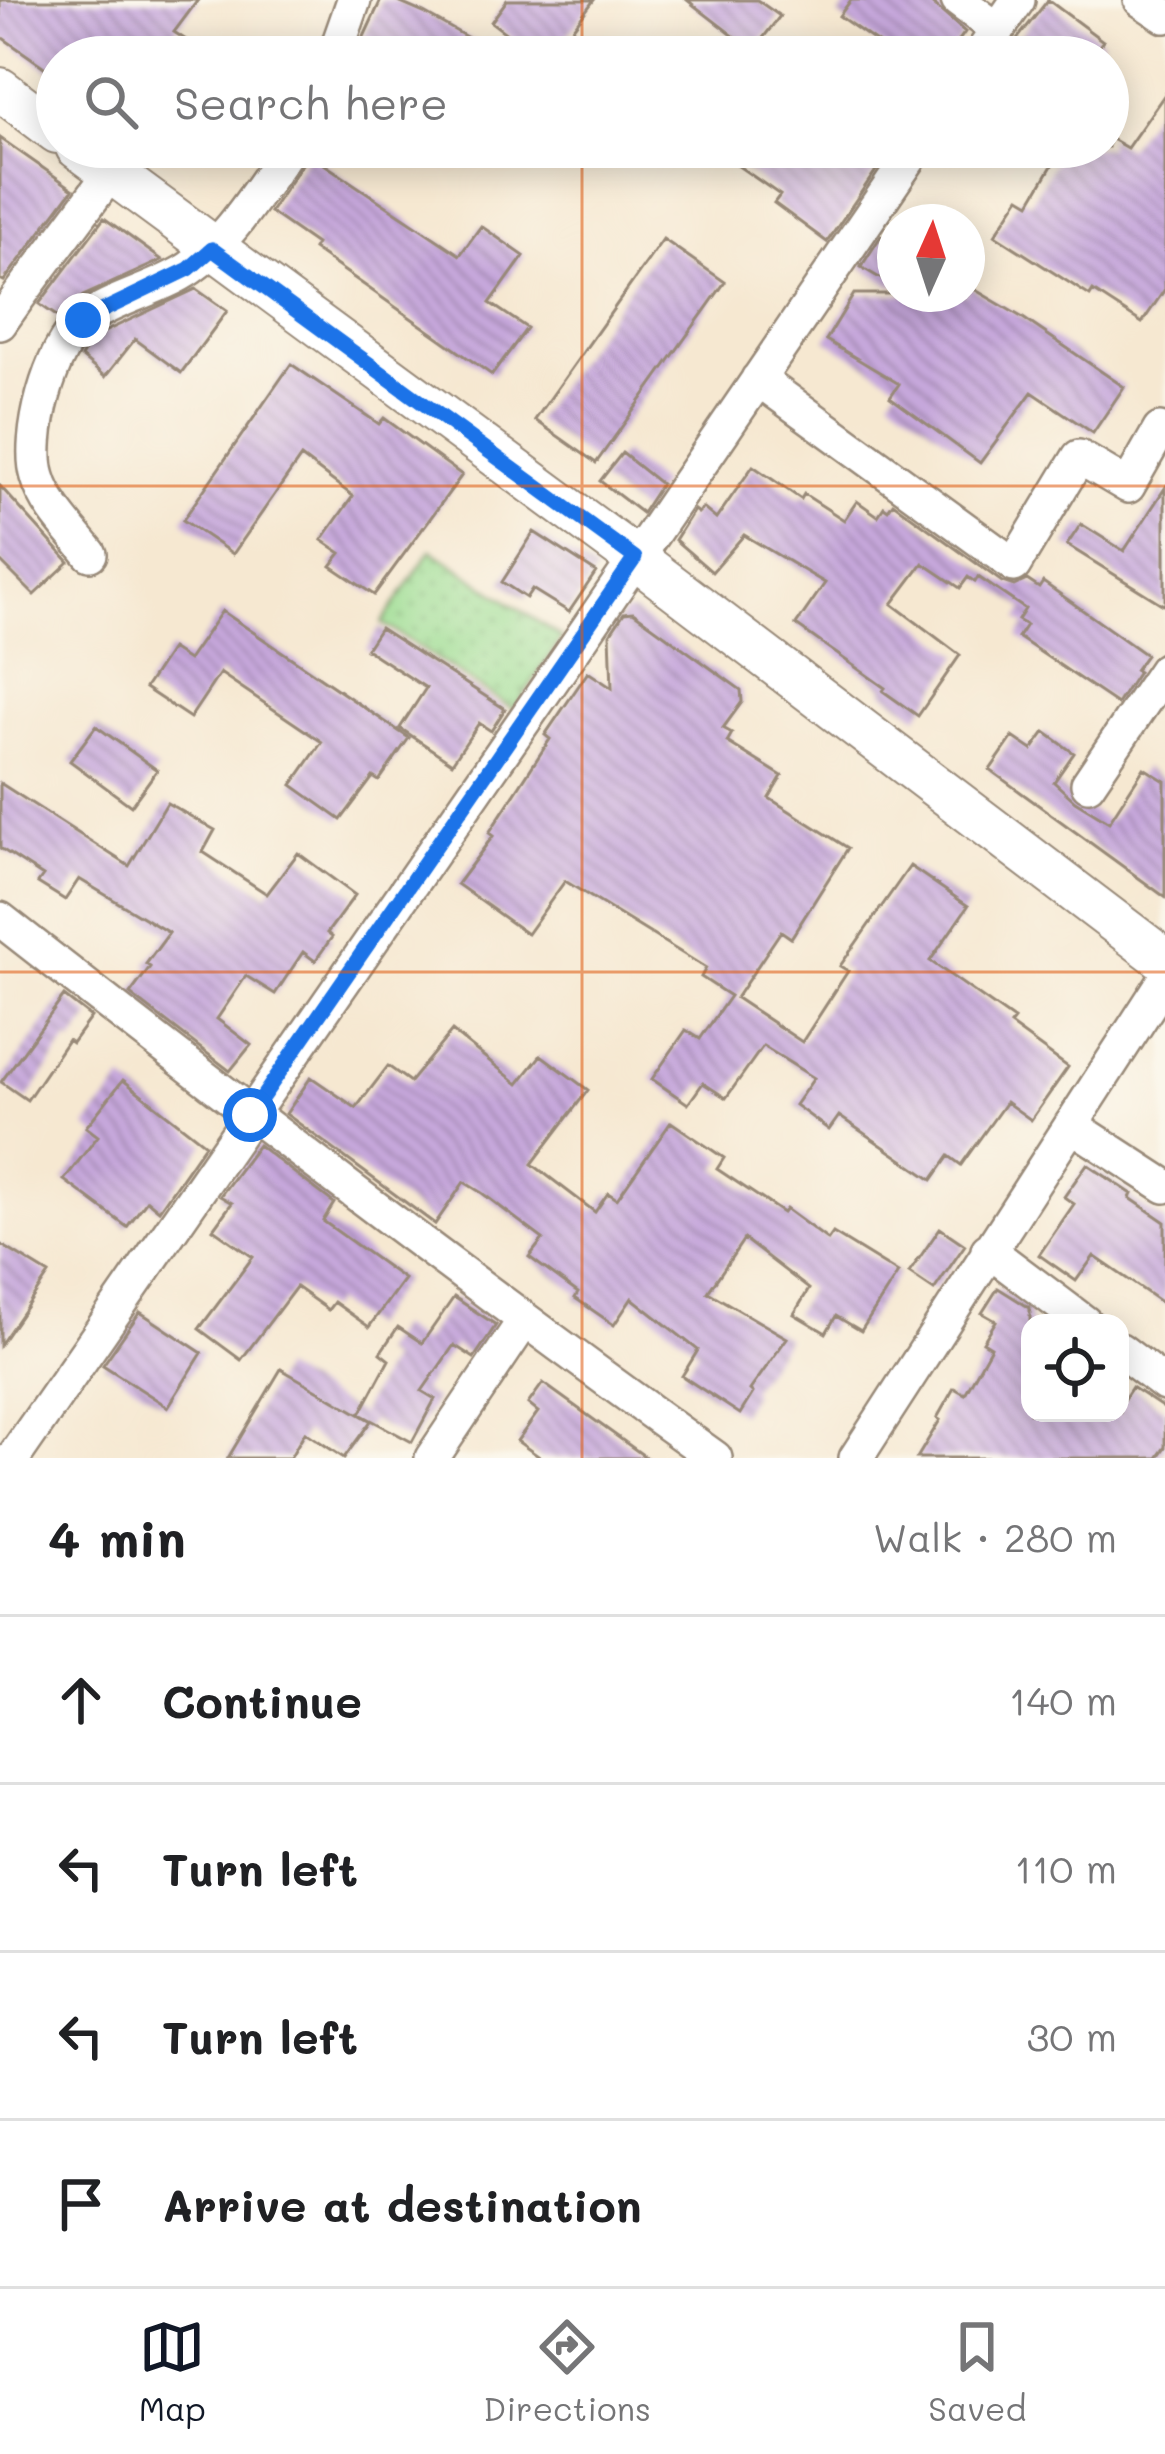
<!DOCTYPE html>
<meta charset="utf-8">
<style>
body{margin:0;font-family:Mali,sans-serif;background:#f2f2f2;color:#202124}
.controls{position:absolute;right:36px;bottom:36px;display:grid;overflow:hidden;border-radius:24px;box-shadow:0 6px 30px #0003}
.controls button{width:108px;height:108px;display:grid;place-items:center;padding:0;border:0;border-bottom:3px solid #e0e0e0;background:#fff;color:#202124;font:60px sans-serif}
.compass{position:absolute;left:877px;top:204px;width:108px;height:108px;border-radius:50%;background:#fff;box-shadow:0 6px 30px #0003;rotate:3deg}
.stop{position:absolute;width:36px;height:36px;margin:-27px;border:9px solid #1a73e8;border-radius:50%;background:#fff}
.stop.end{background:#1a73e8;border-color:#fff;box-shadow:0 3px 12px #0008}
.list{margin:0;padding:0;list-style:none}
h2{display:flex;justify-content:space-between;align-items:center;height:156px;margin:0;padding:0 48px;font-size:51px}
h2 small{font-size:39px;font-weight:400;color:#757577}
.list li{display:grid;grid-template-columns:78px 1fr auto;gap:36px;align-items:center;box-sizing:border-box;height:168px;padding:0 48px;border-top:3px solid #e0e0e0}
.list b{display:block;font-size:45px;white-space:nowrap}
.list em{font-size:39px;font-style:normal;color:#757577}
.icon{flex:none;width:66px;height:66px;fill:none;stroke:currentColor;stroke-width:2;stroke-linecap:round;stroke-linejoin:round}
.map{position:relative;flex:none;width:1165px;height:1458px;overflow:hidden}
.search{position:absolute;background:#fff;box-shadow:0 6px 30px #0003;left:36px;right:36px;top:36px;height:132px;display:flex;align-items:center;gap:30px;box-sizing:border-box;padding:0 42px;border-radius:66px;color:#757577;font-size:45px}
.sheet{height:828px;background:#fff}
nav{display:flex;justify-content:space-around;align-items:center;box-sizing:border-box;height:168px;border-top:3px solid #e0e0e0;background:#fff;font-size:33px;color:#757577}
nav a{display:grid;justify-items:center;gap:6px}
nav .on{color:#111827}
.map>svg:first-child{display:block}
.park{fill:url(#park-dots);stroke:#6c8458;stroke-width:3}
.building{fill:url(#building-back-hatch)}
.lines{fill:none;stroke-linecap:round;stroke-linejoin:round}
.minor-casing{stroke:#988978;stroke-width:38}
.tertiary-casing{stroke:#988978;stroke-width:46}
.minor{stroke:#fff;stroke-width:33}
.tertiary{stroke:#fff;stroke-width:42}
.route{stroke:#1a73e8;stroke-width:15}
.grid{fill:none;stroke:#df570d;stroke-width:3;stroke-opacity:0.55}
</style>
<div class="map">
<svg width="1165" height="1458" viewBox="0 0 1165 1458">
<defs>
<pattern id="park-dots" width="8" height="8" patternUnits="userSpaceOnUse" patternTransform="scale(3)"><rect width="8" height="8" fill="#9ddd93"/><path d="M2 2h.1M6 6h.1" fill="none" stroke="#88be7e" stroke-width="1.8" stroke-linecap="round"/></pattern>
<pattern id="building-back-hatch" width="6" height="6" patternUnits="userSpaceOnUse" patternTransform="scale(3)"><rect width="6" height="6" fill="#c6a7db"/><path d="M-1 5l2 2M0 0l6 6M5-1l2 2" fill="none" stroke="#a288b1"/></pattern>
</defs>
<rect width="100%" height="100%" fill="#fbf7ec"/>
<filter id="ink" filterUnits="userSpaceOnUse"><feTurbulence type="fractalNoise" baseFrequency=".00833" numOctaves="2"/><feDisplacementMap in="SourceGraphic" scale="24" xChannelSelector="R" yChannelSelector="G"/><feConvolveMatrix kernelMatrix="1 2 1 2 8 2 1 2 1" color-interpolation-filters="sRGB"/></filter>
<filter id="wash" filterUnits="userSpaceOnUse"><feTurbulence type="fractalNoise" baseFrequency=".004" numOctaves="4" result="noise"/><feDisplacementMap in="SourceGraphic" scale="48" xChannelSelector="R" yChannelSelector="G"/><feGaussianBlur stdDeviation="2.7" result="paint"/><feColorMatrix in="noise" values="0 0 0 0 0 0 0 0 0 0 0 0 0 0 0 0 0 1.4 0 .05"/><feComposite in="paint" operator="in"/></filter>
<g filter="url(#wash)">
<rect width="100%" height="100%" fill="#f6e8d1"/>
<!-- park -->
<path class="park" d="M 431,550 L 562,638 L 514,710 L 382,623 Z"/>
<g id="blocks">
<!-- building -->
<path class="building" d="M 0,0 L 198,0 L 174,32 L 212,57 L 57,57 L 57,76 L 0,36 Z
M 381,0 L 394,0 L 424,13 L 502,57 L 415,57 L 390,43 L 385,53 L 362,41 Z
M 507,0 L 594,0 L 551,57 L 537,57 L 491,22 Z
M 687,0 L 757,0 L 780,16 L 753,51 Z
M 851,0 L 928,0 L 965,32 L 947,57 L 898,57 L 839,16 Z
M 1048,0 L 1103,41 L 1091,57 L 1033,57 L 1014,43 Z
M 1165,94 L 1165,289 L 1142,323 L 1093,291 L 1090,296 L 995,235 L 1020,197 L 1030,203 L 1063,147 L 1108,147 L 1108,137 L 1127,148 Z
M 0,138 L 73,189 L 4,281 L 0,279 Z
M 711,147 L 892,147 L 827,242 L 774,203 L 780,195 Z
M 309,154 L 460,255 L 481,226 L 524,256 L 490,303 L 527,328 L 492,375 L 313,249 L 316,244 L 270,212 Z
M 104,218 L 162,260 L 83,296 L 58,317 L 39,304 Z
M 881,236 L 895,244 L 895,287 L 861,267 Z
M 663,239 L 725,282 L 596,463 L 535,420 Z
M 967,285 L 1023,318 L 1124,387 L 1093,433 L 1032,392 L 980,463 L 890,397 L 899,384 L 826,340 L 854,294 L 967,294 Z
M 196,289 L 227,311 L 181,373 L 135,339 L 105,377 L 81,357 L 87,347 L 104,332 Z
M 291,364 L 379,424 L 384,418 L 462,475 L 374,595 L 331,566 L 341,553 L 322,540 L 353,496 L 301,457 L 233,554 L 183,520 Z
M 622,453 L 661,484 L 642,513 L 600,481 Z
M 753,466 L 801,499 L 804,494 L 844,520 L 857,501 L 878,516 L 884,507 L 888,510 L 893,503 L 1002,582 L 1014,586 L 1027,580 L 1039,588 L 1043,582 L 1146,655 L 1135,670 L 1138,672 L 1117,704 L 1018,637 L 1026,625 L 1018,620 L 1025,609 L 978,577 L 975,582 L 968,577 L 960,588 L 923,563 L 892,604 L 960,655 L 918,716 L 883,691 L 885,688 L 796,625 L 825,583 L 744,535 L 712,572 L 675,540 L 694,510 L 698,513 L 703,508 L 716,519 Z
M 0,486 L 69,562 L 34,595 L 0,561 Z
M 1165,488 L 1165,606 L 1067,545 L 1081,524 L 1124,551 Z
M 534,532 L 596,572 L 569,612 L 532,589 L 526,598 L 502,582 Z
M 222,611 L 409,738 L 379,781 L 373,777 L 341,820 L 292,785 L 322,742 L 220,673 L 190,718 L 145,688 L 171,649 L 188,660 Z
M 633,612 L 741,690 L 742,702 L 723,728 L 732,733 L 727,742 L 782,776 L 769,798 L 848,848 L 791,938 L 781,931 L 736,998 L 802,1042 L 848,971 L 840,966 L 910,866 L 968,906 L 930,961 L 1014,1020 L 1010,1025 L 1068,1067 L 1031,1120 L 1006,1102 L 961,1165 L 949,1156 L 932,1180 L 839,1116 L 829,1130 L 795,1105 L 814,1078 L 763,1046 L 726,1098 L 703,1083 L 688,1104 L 652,1079 L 686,1030 L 700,1039 L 730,996 L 701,977 L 706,968 L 565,881 L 527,934 L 457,884 L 493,836 L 489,833 L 550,739 L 545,735 L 588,672 L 612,688 L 610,634 L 624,613 Z
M 380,628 L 505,709 L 491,731 L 479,723 L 452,763 L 400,728 L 426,688 L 366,649 Z
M 96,726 L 157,770 L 131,806 L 70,761 Z
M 1045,732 L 1074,753 L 1054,782 L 1075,801 L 1109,822 L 1144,768 L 1165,781 L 1165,897 L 990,770 L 1013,737 L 1032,750 Z
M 0,783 L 129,866 L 167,803 L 215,830 L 203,852 L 267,894 L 298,853 L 355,895 L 327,933 L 332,937 L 315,961 L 303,952 L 275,994 L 246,976 L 217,1019 L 251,1045 L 230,1071 L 130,994 L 150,967 L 146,964 L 169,933 L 79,879 L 65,900 L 38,883 L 43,876 L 0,848 Z
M 64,996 L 91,1017 L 72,1043 L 68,1040 L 27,1100 L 1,1082 Z
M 452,1031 L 518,1084 L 541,1055 L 588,1090 L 532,1164 L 595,1212 L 608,1193 L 617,1199 L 671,1122 L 724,1158 L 717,1169 L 783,1213 L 786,1209 L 828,1240 L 833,1233 L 898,1273 L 861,1331 L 836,1316 L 826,1333 L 794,1314 L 809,1289 L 744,1239 L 708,1292 L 787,1338 L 750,1390 L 753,1393 L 740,1414 L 682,1376 L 698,1350 L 632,1298 L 614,1325 L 575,1298 L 578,1293 L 529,1257 L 543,1239 L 482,1193 L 464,1182 L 435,1224 L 286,1114 L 311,1077 L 356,1108 L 388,1066 L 410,1082 Z
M 123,1080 L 205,1144 L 159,1210 L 147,1200 L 127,1227 L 64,1180 L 98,1136 L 86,1127 Z
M 258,1145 L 334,1203 L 323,1221 L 404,1279 L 369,1327 L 334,1302 L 328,1310 L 296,1287 L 241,1360 L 199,1329 L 253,1257 L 213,1229 L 232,1203 L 220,1196 Z
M 1087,1164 L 1132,1194 L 1130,1198 L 1165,1222 L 1165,1305 L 1094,1256 L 1076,1281 L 1039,1255 L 1074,1204 L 1064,1197 Z
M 940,1228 L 965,1245 L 934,1290 L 909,1273 Z
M 0,1244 L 49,1274 L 0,1345 Z
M 998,1288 L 1030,1308 L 1030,1413 L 1120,1413 L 1120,1405 L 1132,1387 L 1165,1409 L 1165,1447 L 1157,1458 L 917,1458 L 940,1420 L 937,1418 L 954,1388 L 965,1394 L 991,1347 L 983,1342 L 996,1321 L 982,1313 Z
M 454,1297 L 496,1325 L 474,1358 L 454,1345 L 422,1391 L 435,1399 L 412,1442 L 360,1414 L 389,1360 L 380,1353 L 398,1327 L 422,1343 Z
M 140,1312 L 202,1353 L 168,1407 L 103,1365 Z
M 281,1369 L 371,1421 L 344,1458 L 305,1432 L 290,1458 L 228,1458 Z
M 543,1383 L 647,1458 L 541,1458 L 517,1441 L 538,1412 L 528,1404 Z"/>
</g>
</g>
<g filter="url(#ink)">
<use href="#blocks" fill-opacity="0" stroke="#988978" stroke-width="3"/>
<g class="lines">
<!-- minor casing -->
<g class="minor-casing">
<path id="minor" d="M 958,0 L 998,30
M 1141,0 L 1165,16
M 334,57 L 354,0
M 979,57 L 1018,0
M 0,323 C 36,271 75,223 111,172
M 758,379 L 1014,565 L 1079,457 L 1128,486 L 1160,430
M 90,554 C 72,531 46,506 38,477 C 26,439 50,348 82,322 C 108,300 160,289 190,268 C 229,241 262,185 290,147
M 1088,784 L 1165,670
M 0,919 C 235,1103 472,1284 715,1458
M 1071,1125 L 1165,1186
M 988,1250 L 1085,1323
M 1120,1350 L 1165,1384
M 13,1458 L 589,627 L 917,147
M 432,1458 L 524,1321
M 856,1458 L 1165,980"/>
</g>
<!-- tertiary casing -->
<g class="tertiary-casing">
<path id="tertiary" d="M 0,89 L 57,132
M 77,147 L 635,558 L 1165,960"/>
</g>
<!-- minor -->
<use href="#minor" class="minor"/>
<!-- tertiary -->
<use href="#tertiary" class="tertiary"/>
</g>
</g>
<g class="lines" filter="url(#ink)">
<!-- route -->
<path class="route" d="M 83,320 L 189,269 L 212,249 L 635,558 L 250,1115"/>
</g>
<!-- grid -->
<path class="grid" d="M 582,0 L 582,57M 582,147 L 582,1458M 0,486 L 1165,486M 0,972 L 1165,972"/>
</svg>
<div class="controls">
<button><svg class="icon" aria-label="locate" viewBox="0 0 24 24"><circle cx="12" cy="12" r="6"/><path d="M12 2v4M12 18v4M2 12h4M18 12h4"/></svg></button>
</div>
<svg class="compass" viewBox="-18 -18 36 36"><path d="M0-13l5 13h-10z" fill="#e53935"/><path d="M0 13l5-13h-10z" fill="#757577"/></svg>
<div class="stop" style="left:250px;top:1115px"></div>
<div class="stop end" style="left:83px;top:320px"></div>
<div class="search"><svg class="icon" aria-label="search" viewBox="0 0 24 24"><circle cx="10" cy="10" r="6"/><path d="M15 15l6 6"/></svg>Search here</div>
</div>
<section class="sheet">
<h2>4 min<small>Walk · 280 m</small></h2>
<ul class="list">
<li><svg class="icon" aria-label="ahead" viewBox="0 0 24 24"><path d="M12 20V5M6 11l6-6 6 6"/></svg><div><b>Continue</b></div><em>140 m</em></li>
<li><svg class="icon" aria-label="left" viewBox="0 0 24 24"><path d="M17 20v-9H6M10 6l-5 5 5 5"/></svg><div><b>Turn left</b></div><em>110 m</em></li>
<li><svg class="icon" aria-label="left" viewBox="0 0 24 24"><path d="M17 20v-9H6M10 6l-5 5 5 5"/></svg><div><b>Turn left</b></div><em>30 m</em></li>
<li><svg class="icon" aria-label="arrive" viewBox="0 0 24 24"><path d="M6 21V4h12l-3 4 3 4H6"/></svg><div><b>Arrive at destination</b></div></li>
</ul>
</section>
<nav>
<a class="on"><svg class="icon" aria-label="map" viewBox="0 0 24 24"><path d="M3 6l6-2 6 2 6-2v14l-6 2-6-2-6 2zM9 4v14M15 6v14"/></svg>Map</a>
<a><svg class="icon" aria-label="directions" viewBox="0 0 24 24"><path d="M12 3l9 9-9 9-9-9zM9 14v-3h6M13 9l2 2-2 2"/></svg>Directions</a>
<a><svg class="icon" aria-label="saved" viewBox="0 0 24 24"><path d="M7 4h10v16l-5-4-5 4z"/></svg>Saved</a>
</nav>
